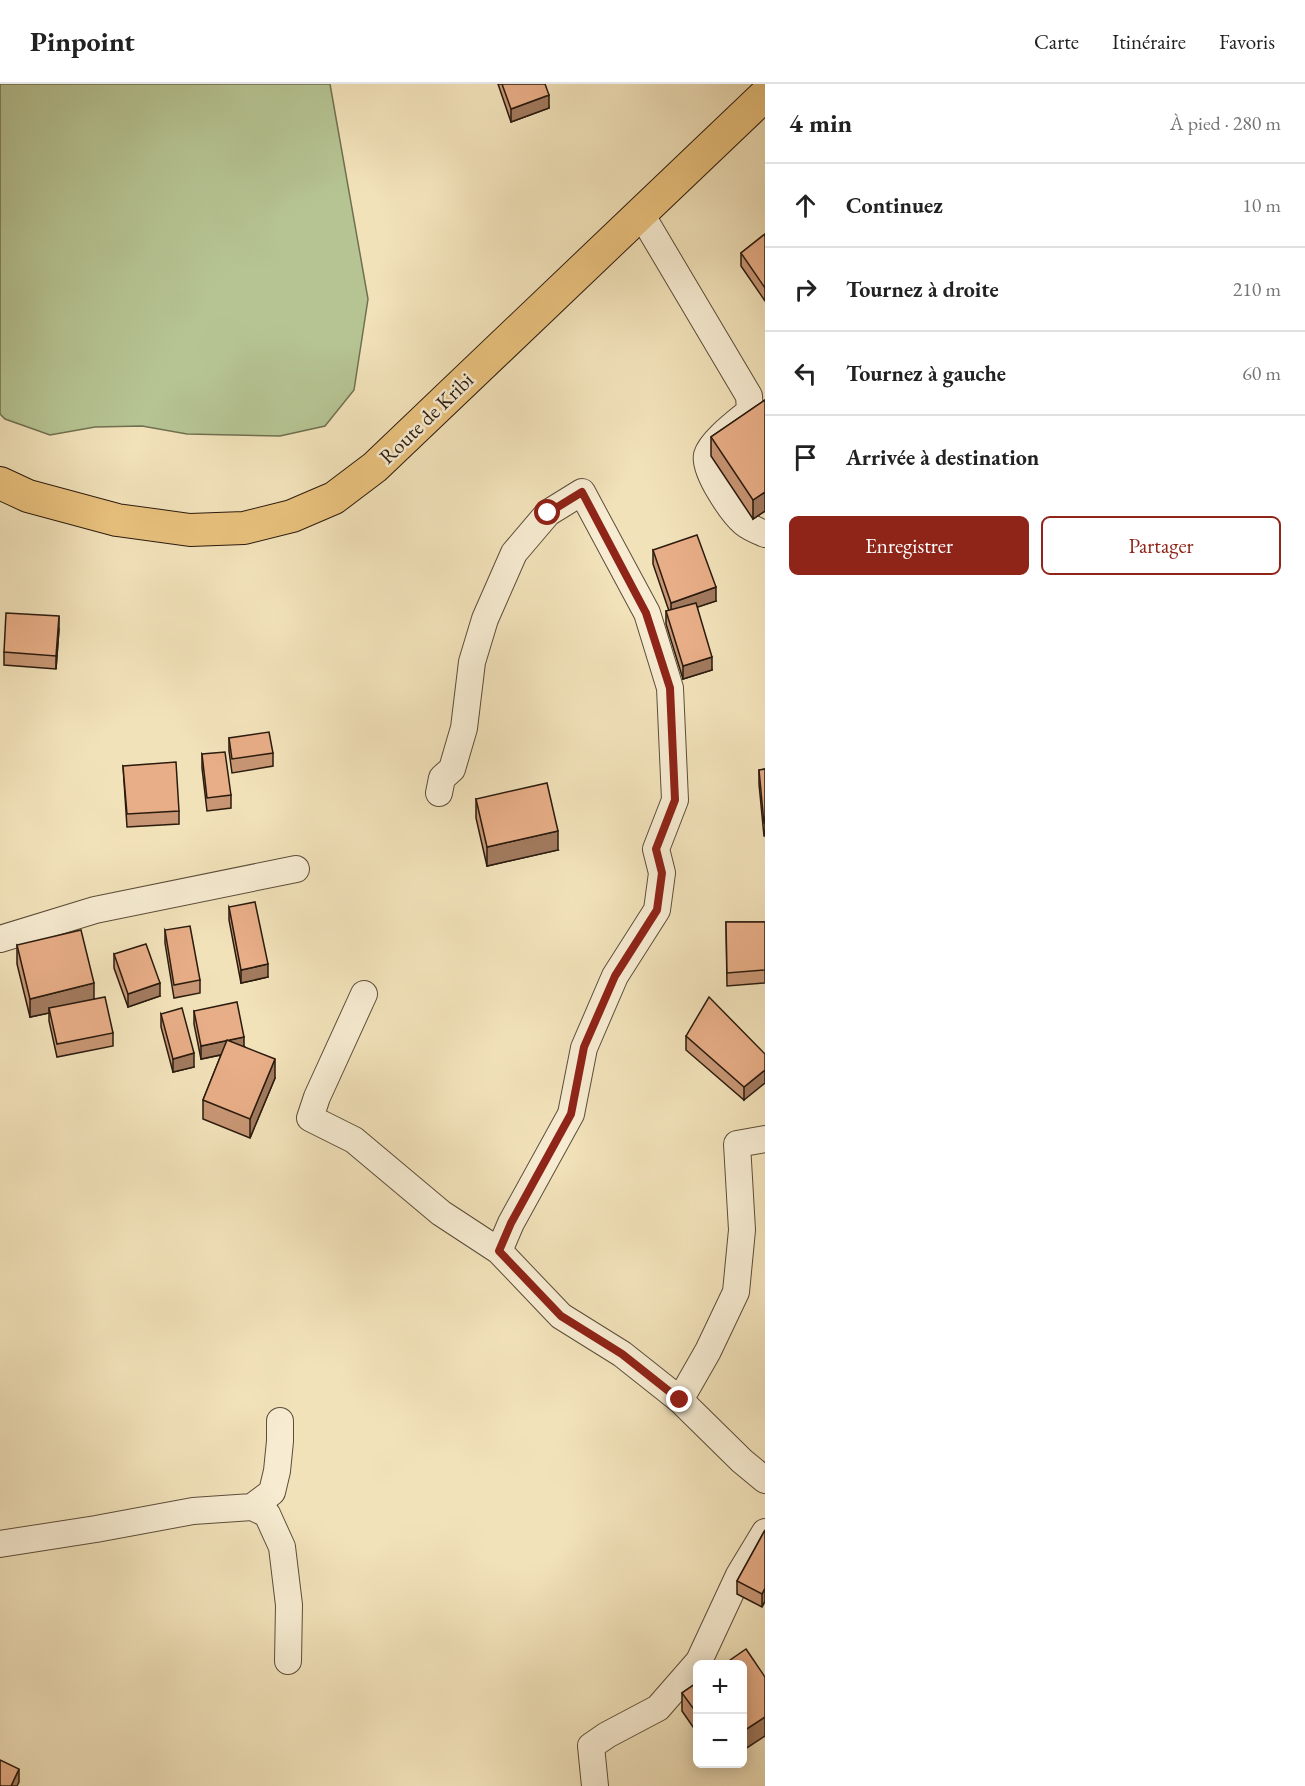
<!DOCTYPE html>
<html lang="fr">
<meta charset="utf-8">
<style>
body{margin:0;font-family:"EB Garamond",serif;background:#f2f2f2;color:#222}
.controls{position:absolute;right:18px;bottom:18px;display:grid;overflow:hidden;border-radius:9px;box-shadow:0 3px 15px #0003}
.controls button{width:54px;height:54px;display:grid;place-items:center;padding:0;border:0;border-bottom:2px solid #e0e0e0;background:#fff;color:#222;font:30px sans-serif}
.stop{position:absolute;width:18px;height:18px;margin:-14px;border:4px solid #8f2418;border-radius:50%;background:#fff}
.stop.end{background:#8f2418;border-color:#fff;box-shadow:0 2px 6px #0008}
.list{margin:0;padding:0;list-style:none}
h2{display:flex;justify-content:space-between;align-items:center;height:78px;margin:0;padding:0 24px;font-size:26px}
h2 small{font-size:20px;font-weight:400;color:#767676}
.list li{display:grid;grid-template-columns:39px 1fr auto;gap:18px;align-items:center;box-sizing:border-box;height:84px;padding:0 24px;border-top:2px solid #e0e0e0}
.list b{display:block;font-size:22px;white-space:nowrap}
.list em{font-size:20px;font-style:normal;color:#767676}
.actions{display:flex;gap:12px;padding:18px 24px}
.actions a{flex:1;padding:14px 0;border:2px solid #8f2418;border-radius:9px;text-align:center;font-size:21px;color:#8f2418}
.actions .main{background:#8f2418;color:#fff}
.icon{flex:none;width:33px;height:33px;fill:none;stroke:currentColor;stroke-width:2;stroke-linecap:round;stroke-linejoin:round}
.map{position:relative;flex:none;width:765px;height:1702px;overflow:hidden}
header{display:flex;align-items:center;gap:36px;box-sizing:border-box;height:84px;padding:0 30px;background:#fff;border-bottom:2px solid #e0e0e0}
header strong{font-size:28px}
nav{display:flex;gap:33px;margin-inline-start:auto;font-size:21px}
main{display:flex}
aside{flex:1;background:#fff}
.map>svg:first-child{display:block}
.green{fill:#b6c493;stroke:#707050;stroke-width:1.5}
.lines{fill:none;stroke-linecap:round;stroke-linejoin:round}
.minor-casing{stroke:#5c4d39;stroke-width:28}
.major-casing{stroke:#2a1b0e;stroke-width:34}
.minor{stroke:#f7ecd2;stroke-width:26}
.major{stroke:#e9c17d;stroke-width:32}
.wall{fill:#c89674;stroke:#2a1b0e;stroke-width:1.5}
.shaded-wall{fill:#a27a5e;stroke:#2a1b0e;stroke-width:1.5}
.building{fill:#e8ae87;stroke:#2a1b0e;stroke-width:1.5}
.route{stroke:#8f2418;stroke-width:8}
.labels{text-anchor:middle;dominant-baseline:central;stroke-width:5;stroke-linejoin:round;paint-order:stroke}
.street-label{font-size:21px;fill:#2a1b0e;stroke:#f7ecd2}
</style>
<header>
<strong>Pinpoint</strong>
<nav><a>Carte</a><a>Itinéraire</a><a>Favoris</a></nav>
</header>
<main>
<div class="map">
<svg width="765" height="1702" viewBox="0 0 765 1702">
<rect width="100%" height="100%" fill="#f2e2ba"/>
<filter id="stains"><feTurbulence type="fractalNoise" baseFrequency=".00333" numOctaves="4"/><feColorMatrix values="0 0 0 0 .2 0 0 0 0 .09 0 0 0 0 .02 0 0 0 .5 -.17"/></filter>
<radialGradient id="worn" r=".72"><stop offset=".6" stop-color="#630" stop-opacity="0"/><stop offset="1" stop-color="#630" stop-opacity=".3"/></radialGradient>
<!-- green -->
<path class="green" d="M 0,0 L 330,0 L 368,215 L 354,306 L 325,342 L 280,352 L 187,350 L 142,342 L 95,343 L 50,351 L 5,335 L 0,330 Z"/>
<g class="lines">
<!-- minor casing -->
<g class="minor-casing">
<path id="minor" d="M 641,130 L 749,312 L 750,327 C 738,337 711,357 707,371 C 703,386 732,429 744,439 C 750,444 758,447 765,450
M 439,709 L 442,694 L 452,685 L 464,644 L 472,578 L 485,535 L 514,469 L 548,429 L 582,408 L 647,529 L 670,604 L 675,716 L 656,765 L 662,789 L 657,826 L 615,892 L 584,964 L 571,1030 L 511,1139 L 499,1167 L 561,1232 L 622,1270 L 680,1316 L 742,1377 L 765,1396
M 0,855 L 95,826 L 296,785
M 364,910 L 317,1013 L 310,1034 L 354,1056 L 441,1129 L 499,1167
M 680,1316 L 708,1267 L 736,1208 L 742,1146 L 737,1060 L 765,1055
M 252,1423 L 267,1430 L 282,1463 L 289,1521 L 288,1577
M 0,1460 L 96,1445 L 193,1427 L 252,1423 L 272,1408 L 277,1387 L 280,1357 L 280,1337
M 595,1702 L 591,1662 L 607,1651 L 658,1624 L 699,1577 L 739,1491 L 765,1448"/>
</g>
<!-- major casing -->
<g class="major-casing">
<path id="major" d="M 0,399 L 28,412 L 117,436 L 190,446 L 244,444 L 292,432 L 334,414 L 375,383 L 765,11"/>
</g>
<!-- minor -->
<use href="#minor" class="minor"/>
<!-- major -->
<use href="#major" class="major"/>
</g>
<!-- wall -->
<path class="wall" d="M 498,0 L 545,0 L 549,24 L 511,38 Z
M 765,150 L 765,217 L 741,182 L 741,169 Z
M 765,316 L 765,427 L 753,435 L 711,372 L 711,353 Z
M 653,466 L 716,517 L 697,523 L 712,586 L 683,595 L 666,540 L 666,527 L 669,527 L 653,480 Z
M 59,545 L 56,585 L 4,581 L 4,568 Z
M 229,654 L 273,669 L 273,682 L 232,689 L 229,667 Z
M 202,670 L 231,711 L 231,724 L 207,727 L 202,684 Z
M 123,682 L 179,727 L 179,740 L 127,743 Z
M 765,685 L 765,752 L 764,752 L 759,700 L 759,686 Z
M 476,715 L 558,766 L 487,782 L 476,734 Z
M 229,823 L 268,893 L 241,899 L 229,836 Z
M 726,838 L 765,838 L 765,899 L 727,902 Z
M 165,846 L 200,896 L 200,909 L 174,914 L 165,859 Z
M 17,861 L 94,915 L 113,949 L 113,962 L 57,973 L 49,937 L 49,929 L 30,933 L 17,880 Z
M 114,870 L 160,912 L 128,923 L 114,884 Z
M 194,927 L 244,962 L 275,994 L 250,1054 L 203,1035 L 203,1016 L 221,971 L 201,975 L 194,940 Z
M 161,930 L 194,983 L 173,988 L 161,943 Z
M 686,952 L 765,970 L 744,1016 L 686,966 Z
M 765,1446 L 765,1517 L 762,1523 L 737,1510 L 737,1497 Z
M 698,1598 L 698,1650 L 682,1627 L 682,1609 Z"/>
<!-- shaded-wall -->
<path class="shaded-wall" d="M 549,11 L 549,24 L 511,38 L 511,25 Z
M 765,408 L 765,427 L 753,435 L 753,416 Z
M 716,503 L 716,517 L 671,532 L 671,519 Z
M 59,532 L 59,545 L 56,585 L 56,572 Z
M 712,573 L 712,586 L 683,595 L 683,582 Z
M 558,747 L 558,766 L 487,782 L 487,763 Z
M 268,880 L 268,893 L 241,899 L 241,886 Z
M 94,899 L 94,918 L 49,924 L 49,929 L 30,933 L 30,915 Z
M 160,899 L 160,912 L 128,923 L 128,910 Z
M 244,953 L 244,966 L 201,975 L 201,962 Z
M 194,969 L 194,983 L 173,988 L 173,975 Z
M 275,975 L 275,994 L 250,1054 L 250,1035 Z
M 765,986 L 765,999 L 744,1016 L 744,1003 Z
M 765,1504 L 765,1517 L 762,1523 L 762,1510 Z
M 765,1633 L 765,1652 L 742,1667 L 742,1648 Z
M 19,1685 L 19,1698 L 17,1702 L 11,1702 Z"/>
<!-- building -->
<path class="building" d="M 502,0 L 545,0 L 549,11 L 511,25 Z
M 765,150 L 765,204 L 741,169 Z
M 765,316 L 765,408 L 753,416 L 711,353 Z
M 697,451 L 716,503 L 671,519 L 653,466 Z
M 696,519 L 712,573 L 683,582 L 666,527 Z
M 6,529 L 59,532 L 56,572 L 4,568 Z
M 269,648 L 273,669 L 232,675 L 229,654 Z
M 225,668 L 231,711 L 207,714 L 202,670 Z
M 176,678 L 179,727 L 127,730 L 123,682 Z
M 765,685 L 765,739 L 764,739 L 759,686 Z
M 547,699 L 558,747 L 487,763 L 476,715 Z
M 255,818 L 268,880 L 241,886 L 229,823 Z
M 726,838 L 765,838 L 765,886 L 727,889 Z
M 190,842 L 200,896 L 174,901 L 165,846 Z
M 81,846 L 94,899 L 30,915 L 17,861 Z
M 146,860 L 160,899 L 128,910 L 114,870 Z
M 105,913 L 113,949 L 57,960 L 49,924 Z
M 709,913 L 765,970 L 765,986 L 744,1003 L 686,952 Z
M 237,918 L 244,953 L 201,962 L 194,927 Z
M 182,924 L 194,969 L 173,975 L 161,930 Z
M 227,956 L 275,975 L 250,1035 L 203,1016 Z
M 765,1446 L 765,1504 L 762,1510 L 737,1497 Z
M 746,1565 L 765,1593 L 765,1633 L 742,1648 L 742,1581 L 723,1581 Z
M 698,1598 L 698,1631 L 682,1609 Z
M 0,1676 L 19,1685 L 11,1702 L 0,1702 Z"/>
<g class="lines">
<!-- route -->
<path class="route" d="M 548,429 L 582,408 L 646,529 L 670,604 L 675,716 L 656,765 L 662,789 L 657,826 L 615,892 L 584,963 L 571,1030 L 511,1139 L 499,1167 L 561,1232 L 622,1270 L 680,1316"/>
</g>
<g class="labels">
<!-- street labels -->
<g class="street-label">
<text transform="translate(426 334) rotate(-44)">Route de Kribi</text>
</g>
</g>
<rect width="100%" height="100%" filter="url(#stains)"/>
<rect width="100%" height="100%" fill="url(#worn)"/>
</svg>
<div class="controls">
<button>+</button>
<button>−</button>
</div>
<div class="stop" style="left:548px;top:429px"></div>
<div class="stop end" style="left:680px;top:1316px"></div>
</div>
<aside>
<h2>4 min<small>À pied · 280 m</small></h2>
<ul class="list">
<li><svg class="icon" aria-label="ahead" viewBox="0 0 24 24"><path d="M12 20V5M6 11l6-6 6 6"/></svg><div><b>Continuez</b></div><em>10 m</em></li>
<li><svg class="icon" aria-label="right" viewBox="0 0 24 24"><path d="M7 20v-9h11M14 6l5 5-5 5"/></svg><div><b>Tournez à droite</b></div><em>210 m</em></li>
<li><svg class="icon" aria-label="left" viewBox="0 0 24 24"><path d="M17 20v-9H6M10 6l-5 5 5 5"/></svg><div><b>Tournez à gauche</b></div><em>60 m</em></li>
<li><svg class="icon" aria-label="arrive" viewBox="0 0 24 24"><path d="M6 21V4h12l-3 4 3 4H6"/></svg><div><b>Arrivée à destination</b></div></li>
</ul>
<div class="actions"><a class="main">Enregistrer</a><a>Partager</a></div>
</aside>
</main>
